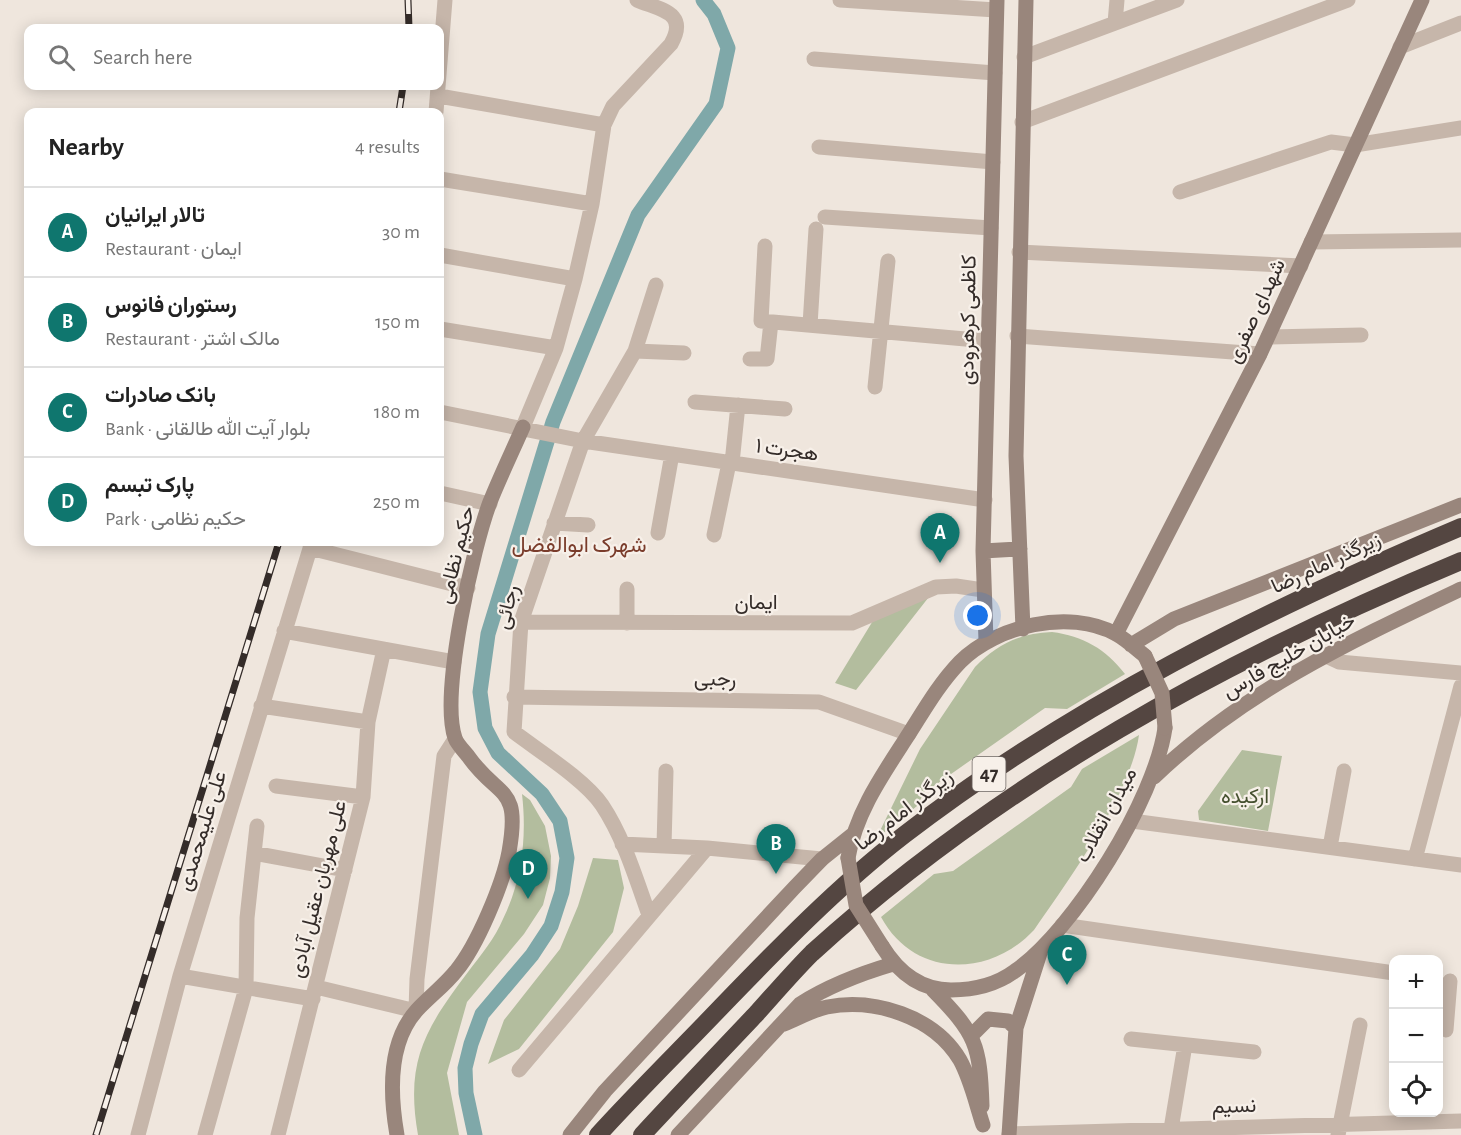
<!DOCTYPE html>
<meta charset="utf-8">
<style>
body{margin:0;font-family:"Alegreya Sans",Vazirmatn,sans-serif;background:#f2f2f2;color:#222}
.controls{position:absolute;right:18px;bottom:18px;display:grid;overflow:hidden;border-radius:12px;box-shadow:0 3px 15px #0003}
.controls button{width:54px;height:54px;display:grid;place-items:center;padding:0;border:0;border-bottom:2px solid #e0e0e0;background:#fff;color:#222;font:30px sans-serif}
.you{position:absolute;left:978px;top:616px;width:21px;height:21px;margin:-15px;border:4px solid #fff;border-radius:50%;background:#1a73e8;box-shadow:0 0 0 9px #1a73e833}
.badge{display:grid;place-items:center;width:39px;height:39px;border-radius:50%;background:#0f766e;color:#fff;font-size:20px;font-weight:700}
.pin{position:absolute;translate:-50% -50px;filter:drop-shadow(0 2px 3px #0008)}
.pin::after{content:'';position:absolute;top:32px;width:21px;height:18px;background:inherit;clip-path:polygon(0 0,100% 0,50% 100%)}
.list{margin:0;padding:0;list-style:none}
h2{display:flex;justify-content:space-between;align-items:center;height:78px;margin:0;padding:0 24px;font-size:26px}
h2 small{font-size:20px;font-weight:400;color:#767676}
.list li{display:grid;grid-template-columns:39px 1fr auto;gap:18px;align-items:center;box-sizing:border-box;height:90px;padding:0 24px;border-top:2px solid #e0e0e0}
.list b{display:block;font-size:22px;white-space:nowrap}
.list p{margin:0;font-size:20px;white-space:nowrap;color:#767676}
.list em{font-size:20px;font-style:normal;color:#767676}
.icon{flex:none;width:33px;height:33px;fill:none;stroke:currentColor;stroke-width:2;stroke-linecap:round;stroke-linejoin:round}
.map{position:relative;flex:none;width:1461px;height:1135px;overflow:hidden}
.search{position:absolute;background:#fff;box-shadow:0 3px 15px #0003;left:24px;top:24px;width:420px;height:66px;display:flex;align-items:center;gap:15px;box-sizing:border-box;padding:0 21px;border-radius:12px;color:#767676;font-size:22px}
.panel{position:absolute;background:#fff;box-shadow:0 3px 15px #0003;left:24px;top:108px;width:420px;height:438px;border-radius:12px}
.map>svg:first-child{display:block}
.green{fill:#b3bd9e}
.lines{fill:none;stroke-linecap:round;stroke-linejoin:round}
.canal{stroke:#7fa8a9;stroke-width:15}
.street{stroke:#c6b6aa;stroke-width:15}
.secondary{stroke:#99867c;stroke-width:15}
.highway{stroke:#544641;stroke-width:18}
.rail-casing{stroke:#342c29;stroke-width:7}
.rail{stroke:#f7f0e9;stroke-width:4.5;stroke-dasharray:14;stroke-linecap:butt}
.secondary-bridge{stroke:#99867c;stroke-width:15}
.labels{text-anchor:middle;dominant-baseline:central;stroke-width:4.5;stroke-linejoin:round;paint-order:stroke}
.shield{fill:#f7f0e9;stroke:#6e6763;stroke-width:1.5}
.shield-label{font-size:20px;font-weight:bold;fill:#342c29}
.street-label{font-size:21px;fill:#342c29;stroke:#f7f0e9}
.park-label{font-size:21px;fill:#45502f;stroke:#f7f0e9}
.neighbourhood-label{font-size:22px;fill:#7a3c2b;stroke:#f7f0e9}
</style>
<div class="map">
<svg width="1461" height="1135" viewBox="0 0 1461 1135">
<rect width="100%" height="100%" fill="#efe6dd"/>
<!-- green -->
<path class="green" d="M 932,593 L 856,690 L 835,683 L 874,619 Z
M 1052,632 C 1083,636 1106,649 1125,674 L 1067,709 L 1045,708 L 924,793 L 917,806 L 876,839 L 920,749 L 975,667 C 997,644 1020,633 1052,632 Z
M 1139,735 C 1131,794 1068,881 1034,930 C 989,978 914,978 881,917 L 934,874 L 953,871 L 1071,787 L 1082,769 Z
M 1242,750 L 1282,756 L 1268,831 L 1199,820 L 1198,811 Z
M 522,794 L 530,800 L 545,826 L 551,856 L 550,878 L 543,905 L 524,934 L 467,1002 L 447,1073 L 459,1135 L 418,1135 C 405,1061 425,1029 468,972 C 481,955 495,938 503,919 C 522,880 527,837 522,794 Z
M 593,858 L 618,860 L 624,888 L 613,932 L 519,1049 L 488,1064 L 504,1020 L 560,949 L 578,906 Z"/>
<g class="lines">
<!-- canal -->
<path class="canal" d="M 475,1135 L 466,1093 L 465,1068 L 471,1044 L 482,1014 L 532,955 L 551,926 L 562,892 L 567,858 L 560,821 L 542,794 L 498,753 L 485,728 L 480,692 L 488,634 L 553,422 L 638,215 L 716,104 L 728,48 L 714,14 L 703,0"/>
<!-- street -->
<path class="street" d="M 840,0 L 996,10
M 1115,23 L 1117,0
M 1400,47 L 1461,23
M 1024,57 L 1177,0
M 814,59 L 995,73
M 439,96 L 604,125
M 436,112 L 445,0
M 1022,122 L 1348,0
M 819,147 L 993,162
M 440,179 L 592,204
M 1180,192 L 1331,142 L 1355,145 L 1461,128
M 825,217 L 991,228
M 1311,242 L 1461,240
M 765,246 L 761,321 L 988,341
M 1019,252 L 1301,266
M 440,255 L 575,279
M 810,325 L 816,229
M 440,329 L 556,348
M 1017,336 L 1260,354
M 1268,337 L 1361,335
M 635,351 L 684,353
M 750,359 L 767,359 L 771,322
M 875,387 L 888,261
M 695,402 L 785,409
M 440,412 L 583,441 L 985,500
M 523,427 L 556,348 L 575,279 L 592,204 L 604,125 L 613,106 L 671,44 C 689,12 660,10 637,0
M 732,463 L 738,405
M 440,493 L 490,504
M 554,523 L 588,525
M 658,533 L 672,454
M 714,535 L 729,463
M 310,548 L 468,588
M 521,622 L 852,623 L 936,587 L 956,586 L 983,590
M 627,623 L 627,589
M 284,631 L 454,662
M 1324,655 L 1339,662 L 1461,673
M 514,697 L 819,702 L 909,734
M 261,706 L 368,722
M 276,786 L 363,797
M 1132,821 L 1461,865
M 622,844 L 707,848 L 822,859
M 664,846 L 666,771
M 1330,847 L 1344,771
M 254,853 L 345,870
M 1415,859 L 1461,686
M 649,915 C 636,879 624,838 602,805 C 585,780 539,751 514,732 L 521,622 L 583,441 L 635,351 L 656,285
M 1062,925 L 1394,973
M 180,976 L 313,999
M 316,987 L 416,1011 L 417,979 L 444,756 L 455,739
M 1446,1030 L 1450,981
M 1131,1039 L 1254,1052
M 519,1070 L 707,848
M 1171,1129 L 1185,1045
M 1009,1134 L 1461,1121
M 138,1135 L 180,976 L 312,542
M 205,1135 L 246,988 L 247,918 L 257,826
M 278,1135 L 363,797 L 368,722 L 384,649
M 1338,1135 L 1360,1025"/>
<!-- secondary -->
<path class="secondary" d="M 983,551 L 1020,549
M 1023,629 L 1016,456 L 1026,0
M 1116,634 L 1260,354 L 1422,0
M 986,641 L 983,551 L 997,0
M 1131,645 L 1174,619 L 1461,505
M 1154,777 C 1244,691 1349,642 1461,589
M 848,858 C 855,815 881,777 905,740 C 922,714 937,686 960,662 C 996,626 1069,608 1116,634 C 1127,640 1136,649 1145,656
M 882,946 C 898,972 920,990 951,990 C 973,990 996,985 1015,971 C 1074,930 1155,799 1165,728
M 933,990 C 976,1034 980,1044 982,1106
M 784,1024 C 797,1019 812,1010 827,1007 C 874,998 934,1016 960,1060 C 971,1080 976,1104 983,1125
M 972,1035 L 988,1019 L 1008,1021 L 1016,1028
M 397,1135 C 390,1095 388,1042 417,1010 C 430,996 445,985 456,971 C 477,946 503,884 509,852 C 521,784 499,800 468,756 C 464,751 457,744 455,738 C 440,694 473,547 490,502 C 500,477 512,452 523,427
M 570,1135 L 605,1091 L 794,888 L 822,859 L 852,835
M 678,1135 L 800,1004 C 830,985 859,974 893,964
M 1009,1135 L 1016,1028 L 1041,950"/>
<!-- highway -->
<path class="highway" d="M 598,1135 C 638,1091 680,1050 721,1007 C 779,947 838,886 904,835 C 1073,705 1265,610 1461,527
M 642,1135 C 680,1094 719,1053 757,1013 C 775,993 793,972 812,953 C 1001,781 1226,659 1461,561"/>
<!-- rail casing -->
<g class="rail-casing">
<path id="rail" d="M 408,0 L 409,28
M 399,112 L 403,86
M 96,1135 L 279,542"/>
</g>
<!-- rail -->
<use href="#rail" class="rail"/>
<!-- secondary-bridge -->
<path class="secondary-bridge" d="M 1145,656 L 1162,693 L 1165,728
M 848,858 L 856,905 L 882,946"/>
</g>
<g class="labels">
<!-- shield labels -->
<rect class="shield" x="972.5" y="757" width="33" height="34" rx="4.5"/>
<g class="shield-label">
<text x="989" y="774">47</text>
</g>
<!-- street labels -->
<g class="street-label">
<text transform="translate(1256 311) rotate(-65)">شهدای صفری</text>
<text transform="translate(968 320) rotate(-89)">کاظمی کرهرودی</text>
<text transform="translate(787 450) rotate(8)">هجرت ۱</text>
<text transform="translate(456 555) rotate(-76)">حکیم نظامی</text>
<text transform="translate(1326 563) rotate(-25)">زیرگذر امام رضا</text>
<text x="756" y="602">ایمان</text>
<text transform="translate(507 607) rotate(-76)">رجائی</text>
<text transform="translate(1289 656) rotate(-30)">خیابان خلیج فارس</text>
<text transform="translate(715 679) rotate(1)">رجبی</text>
<text transform="translate(904 810) rotate(-38)">زیرگذر امام رضا</text>
<text transform="translate(1106 815) rotate(-61)">میدان انقلاب</text>
<text transform="translate(202 831) rotate(-73)">علی علیمحمدی</text>
<text transform="translate(318 889) rotate(-76)">علی مهربان عقیل آبادی</text>
<text transform="translate(1234 1106) rotate(-2)">نسیم</text>
</g>
<!-- park labels -->
<g class="park-label">
<text x="1245" y="796">ارکیده</text>
</g>
<!-- neighbourhood labels -->
<g class="neighbourhood-label">
<text x="579" y="545">شهرک ابوالفضل</text>
</g>
</g>
</svg>
<div class="controls">
<button>+</button>
<button>−</button>
<button><svg class="icon" aria-label="locate" viewBox="0 0 24 24"><circle cx="12" cy="12" r="6"/><path d="M12 2v4M12 18v4M2 12h4M18 12h4"/></svg></button>
</div>
<div class="you"></div>
<div class="pin badge" style="left:940px;top:563px">A</div>
<div class="pin badge" style="left:776px;top:874px">B</div>
<div class="pin badge" style="left:1067px;top:985px">C</div>
<div class="pin badge" style="left:528px;top:899px">D</div>
<div class="search"><svg class="icon" aria-label="search" viewBox="0 0 24 24"><circle cx="10" cy="10" r="6"/><path d="M15 15l6 6"/></svg>Search here</div>
<section class="panel">
<h2>Nearby<small>4 results</small></h2>
<ul class="list">
<li><span class="badge">A</span><div><b>تالار ایرانیان</b><p>Restaurant · ایمان</p></div><em>30 m</em></li>
<li><span class="badge">B</span><div><b>رستوران فانوس</b><p>Restaurant · مالک اشتر</p></div><em>150 m</em></li>
<li><span class="badge">C</span><div><b>بانک صادرات</b><p>Bank · بلوار آیت الله طالقانی</p></div><em>180 m</em></li>
<li><span class="badge">D</span><div><b>پارک تبسم</b><p>Park · حکیم نظامی</p></div><em>250 m</em></li>
</ul>
</section>
</div>
